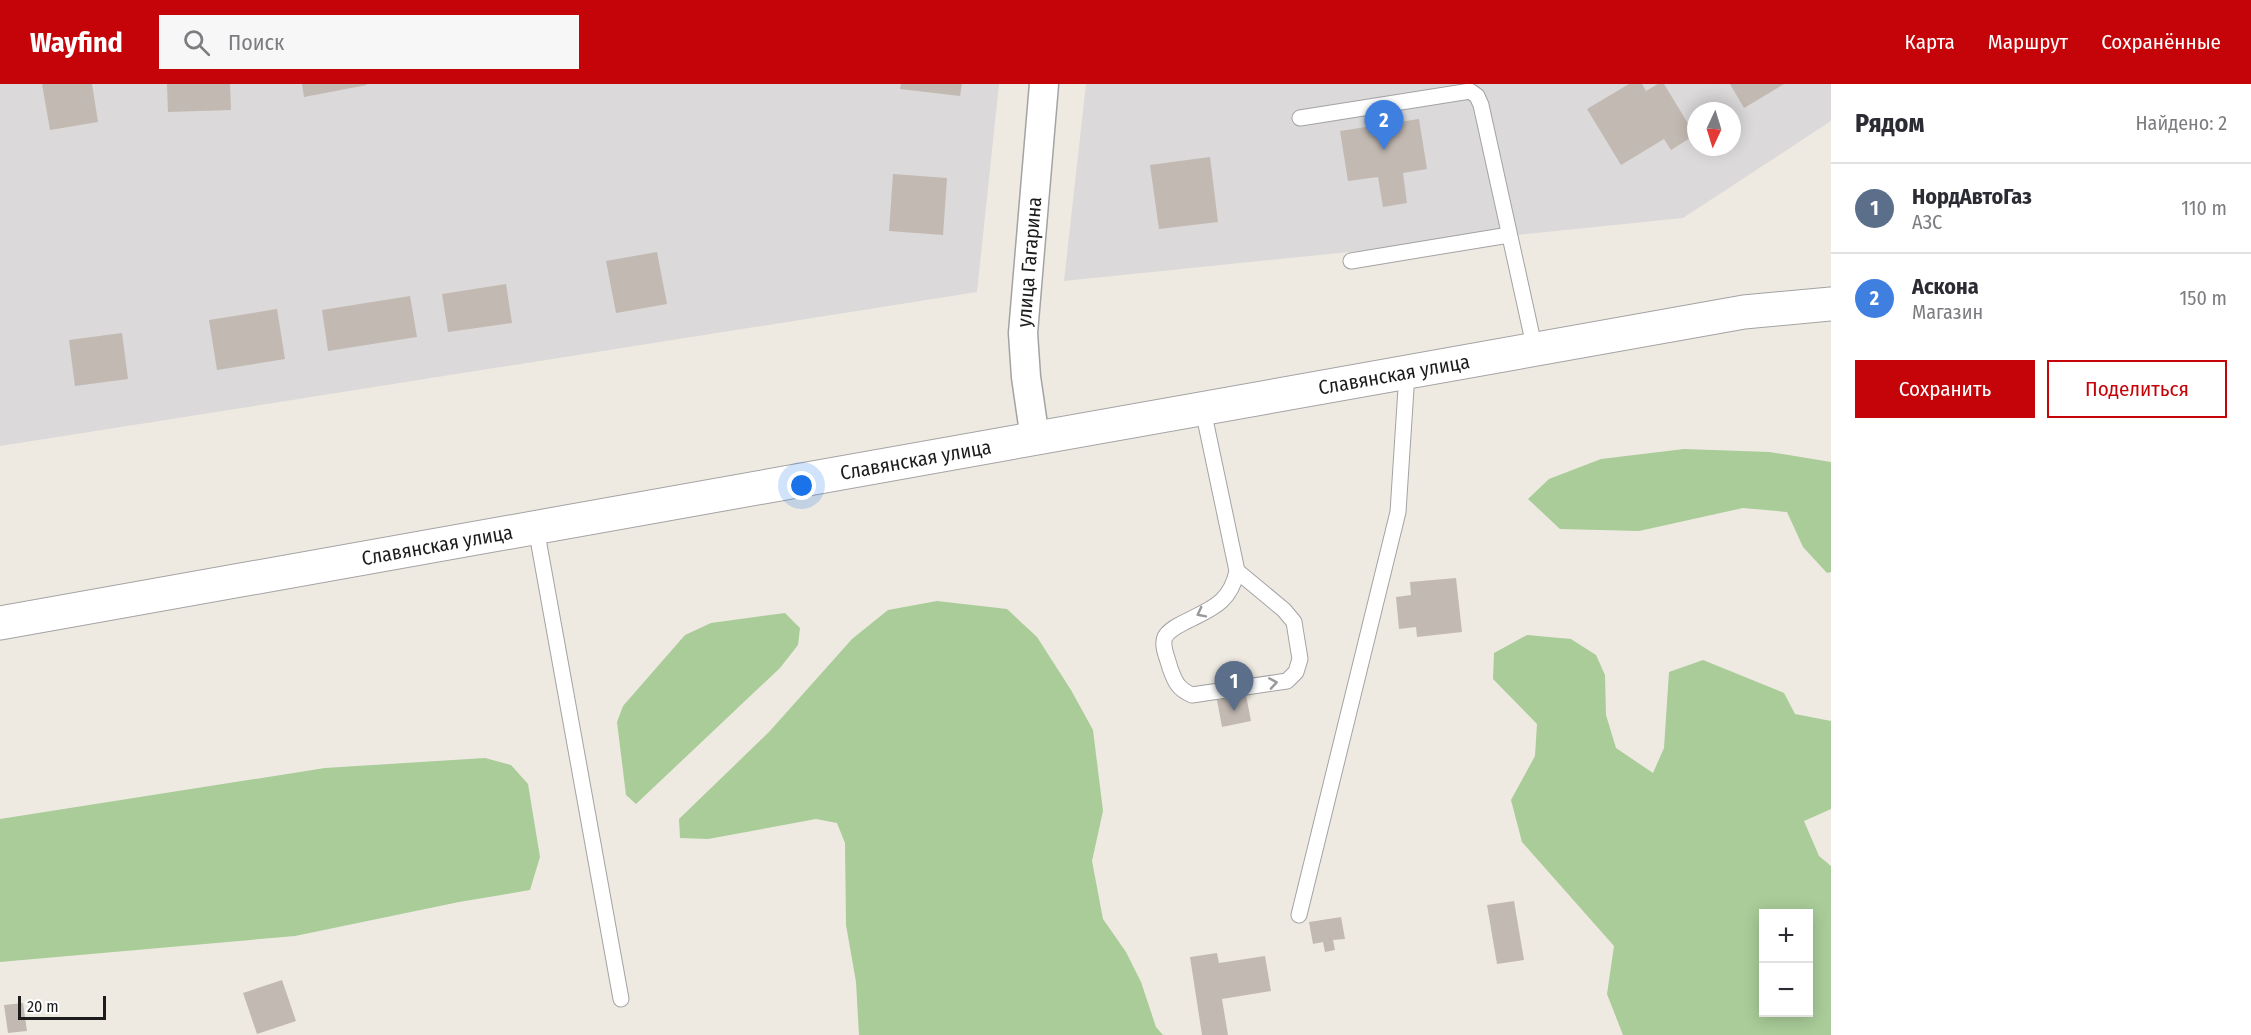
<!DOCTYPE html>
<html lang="ru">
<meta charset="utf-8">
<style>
body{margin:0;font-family:"Fira Sans Condensed",sans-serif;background:#f7f7f7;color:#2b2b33}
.controls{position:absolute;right:18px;bottom:18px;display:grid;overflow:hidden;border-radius:0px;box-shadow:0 3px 15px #0003}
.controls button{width:54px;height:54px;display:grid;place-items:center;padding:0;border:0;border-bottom:2px solid #e1e1e2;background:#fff;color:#2b2b33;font:30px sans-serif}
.compass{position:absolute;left:1687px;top:18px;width:54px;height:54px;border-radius:50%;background:#fff;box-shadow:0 3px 15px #0003;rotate:184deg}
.scale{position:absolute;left:18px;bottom:15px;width:88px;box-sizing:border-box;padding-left:6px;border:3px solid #1c1c1c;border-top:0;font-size:16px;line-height:21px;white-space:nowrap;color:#1c1c1c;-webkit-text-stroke:4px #fff;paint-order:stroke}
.you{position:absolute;left:802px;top:402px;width:21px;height:21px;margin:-15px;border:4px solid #fff;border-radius:50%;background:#1a73e8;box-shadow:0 0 0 9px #1a73e833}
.badge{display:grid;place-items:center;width:39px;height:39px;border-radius:50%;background:#c50409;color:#fff;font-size:20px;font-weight:700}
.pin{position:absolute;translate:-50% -50px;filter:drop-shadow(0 2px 3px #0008)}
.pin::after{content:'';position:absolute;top:32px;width:21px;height:18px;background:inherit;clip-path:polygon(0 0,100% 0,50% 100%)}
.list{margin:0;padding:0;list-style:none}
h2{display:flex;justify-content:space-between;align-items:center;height:78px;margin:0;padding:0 24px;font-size:26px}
h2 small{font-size:20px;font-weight:400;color:#7c7c81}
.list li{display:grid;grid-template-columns:39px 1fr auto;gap:18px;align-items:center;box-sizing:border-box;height:90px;padding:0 24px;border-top:2px solid #e1e1e2}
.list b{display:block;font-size:22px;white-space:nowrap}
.list p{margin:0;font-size:20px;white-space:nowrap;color:#7c7c81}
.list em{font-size:20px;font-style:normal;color:#7c7c81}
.actions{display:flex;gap:12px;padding:18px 24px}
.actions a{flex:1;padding:14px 0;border:2px solid #c50409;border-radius:0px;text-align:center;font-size:21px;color:#c50409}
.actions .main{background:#c50409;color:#fff}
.icon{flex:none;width:33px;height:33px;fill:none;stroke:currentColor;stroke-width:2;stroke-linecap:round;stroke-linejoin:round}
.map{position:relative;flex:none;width:1831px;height:951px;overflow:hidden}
header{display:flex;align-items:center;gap:36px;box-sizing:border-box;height:84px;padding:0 30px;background:#c50409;color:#fff}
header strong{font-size:28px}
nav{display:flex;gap:33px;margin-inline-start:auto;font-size:21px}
.search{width:420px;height:54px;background:#f7f7f7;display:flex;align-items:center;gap:15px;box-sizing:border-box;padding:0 21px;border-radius:0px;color:#7c7c81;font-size:22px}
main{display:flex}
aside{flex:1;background:#fff}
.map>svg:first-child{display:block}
.residential{fill:#dbd9d9;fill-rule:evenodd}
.forest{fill:#a9cc98;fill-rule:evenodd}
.building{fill:#c2b9b2}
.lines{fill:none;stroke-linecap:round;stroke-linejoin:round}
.service-casing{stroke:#a3a3a3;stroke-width:17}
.minor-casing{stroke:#a3a3a3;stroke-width:31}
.tertiary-casing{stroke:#a3a3a3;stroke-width:35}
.service{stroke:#fff;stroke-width:15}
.minor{stroke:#fff;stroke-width:28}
.tertiary{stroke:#fff;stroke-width:33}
.oneway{stroke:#999}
.labels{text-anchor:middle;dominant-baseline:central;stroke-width:4.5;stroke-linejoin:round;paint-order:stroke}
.street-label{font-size:20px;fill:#1c1c1c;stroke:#fff}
</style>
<header>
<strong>Wayfind</strong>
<div class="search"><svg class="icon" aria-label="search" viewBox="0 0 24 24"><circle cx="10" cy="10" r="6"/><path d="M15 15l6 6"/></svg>Поиск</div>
<nav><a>Карта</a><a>Маршрут</a><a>Сохранённые</a></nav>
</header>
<main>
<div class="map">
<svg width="1831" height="951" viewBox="0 0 1831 951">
<rect width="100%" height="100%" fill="#eeeae2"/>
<!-- residential -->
<path class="residential" d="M 0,0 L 999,0 L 977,208 L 0,362 Z
M 1086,0 L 1831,0 L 1831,37 L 1683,134 L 1064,197 ZM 1696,27 L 1732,27 L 1732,63 L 1696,63 Z"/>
<!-- forest -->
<path class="forest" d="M 1684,365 L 1770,368 L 1831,378 L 1831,488 L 1827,489 L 1803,463 L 1787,428 L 1743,424 L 1639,447 L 1560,445 L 1528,415 L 1549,395 L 1601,375 Z
M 937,517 L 1007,525 L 1037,553 L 1071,606 L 1093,646 L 1103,727 L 1092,777 L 1103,835 L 1126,868 L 1141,898 L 1156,943 L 1163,951 L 859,951 L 856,898 L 846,841 L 845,759 L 837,739 L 816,735 L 708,755 L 680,754 L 679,735 L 769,648 L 852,555 L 888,526 Z
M 785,529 L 800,544 L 798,561 L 780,584 L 636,720 L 626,711 L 617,638 L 623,622 L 685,551 L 711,539 Z
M 1527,551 L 1571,555 L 1596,571 L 1605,591 L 1606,631 L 1616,664 L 1653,689 L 1664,664 L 1669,588 L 1703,576 L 1784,609 L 1795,630 L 1831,637 L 1831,725 L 1804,737 L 1819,772 L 1831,782 L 1831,951 L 1623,951 L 1607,910 L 1614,862 L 1522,758 L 1511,716 L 1535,672 L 1537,640 L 1493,595 L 1494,569 ZM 1764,830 L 1808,830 L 1808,928 L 1764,928 Z
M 485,674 L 511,681 L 528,700 L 540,773 L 530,806 L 459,818 L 295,852 L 0,878 L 0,735 L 325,684 Z"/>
<!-- building -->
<path class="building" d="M 42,0 L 92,0 L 98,38 L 50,46 Z
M 167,0 L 230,0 L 231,26 L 168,28 Z
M 302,0 L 366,0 L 367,1 L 304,13 Z
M 901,0 L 962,0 L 960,12 L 900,5 Z
M 1629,0 L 1642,0 L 1646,7 L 1658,0 L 1664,0 L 1695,51 L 1671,66 L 1664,55 L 1621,81 L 1587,25 Z
M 1730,0 L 1784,0 L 1744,24 Z
M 1419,35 L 1427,85 L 1403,89 L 1407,119 L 1383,123 L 1378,93 L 1348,97 L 1340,47 Z
M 1210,73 L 1218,138 L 1159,145 L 1150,81 Z
M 893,90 L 947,94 L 943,151 L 889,147 Z
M 657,168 L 667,220 L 616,229 L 606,177 Z
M 506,200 L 512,239 L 448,248 L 442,210 Z
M 410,212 L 417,253 L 328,267 L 322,226 Z
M 277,225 L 285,275 L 217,286 L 209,236 Z
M 122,249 L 128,295 L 75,302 L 69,256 Z
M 1456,494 L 1462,548 L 1417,553 L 1416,543 L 1399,545 L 1396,513 L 1411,511 L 1410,498 Z
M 1246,611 L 1251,637 L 1222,643 L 1217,616 Z
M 1514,817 L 1524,876 L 1497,880 L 1487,821 Z
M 1341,833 L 1345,855 L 1333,856 L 1335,866 L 1325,868 L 1323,858 L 1313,860 L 1309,838 Z
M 1217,869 L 1219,879 L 1265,872 L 1271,907 L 1222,915 L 1228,951 L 1202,951 L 1190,873 Z
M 282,896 L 296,937 L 257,950 L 243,909 Z
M 23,919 L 27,947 L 8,949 L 4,921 Z"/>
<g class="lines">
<!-- service casing -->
<g class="service-casing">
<path id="service" d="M 1300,34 L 1470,7 L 1477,12 L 1481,21 L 1535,266
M 1351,177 L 1509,151
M 1203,326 L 1237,487 C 1230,520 1210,525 1183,539 C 1177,542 1169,546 1165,553 C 1161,562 1168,575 1170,584 C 1175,598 1178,605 1192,611 L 1287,597 L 1296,588 L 1300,575 L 1294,538 L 1284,526 L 1237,487
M 536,444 L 621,915
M 1299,831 L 1398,428 L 1407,289"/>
</g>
<!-- minor casing -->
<g class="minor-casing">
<g id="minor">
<path id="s1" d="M 1035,355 L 1026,293 L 1023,249 L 1044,0"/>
</g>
</g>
<!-- tertiary casing -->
<g class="tertiary-casing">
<g id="tertiary">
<path id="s2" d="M 0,539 L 1744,228 L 1831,220"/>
</g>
</g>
<!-- service -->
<use href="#service" class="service"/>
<!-- minor -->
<use href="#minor" class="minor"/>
<!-- tertiary -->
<use href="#tertiary" class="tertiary"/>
</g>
<!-- one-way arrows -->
<defs><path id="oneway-chevron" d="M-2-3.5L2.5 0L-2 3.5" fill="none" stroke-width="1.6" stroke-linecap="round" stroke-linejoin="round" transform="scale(1.5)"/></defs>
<g class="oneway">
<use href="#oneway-chevron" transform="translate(1201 529) rotate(153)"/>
<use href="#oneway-chevron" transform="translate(1273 599) rotate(-9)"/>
</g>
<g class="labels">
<!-- street labels -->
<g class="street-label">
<text stroke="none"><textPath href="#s1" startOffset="178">улица Гагарина</textPath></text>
<text stroke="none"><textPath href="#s2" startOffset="1416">Славянская улица</textPath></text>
<text stroke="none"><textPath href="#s2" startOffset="930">Славянская улица</textPath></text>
<text stroke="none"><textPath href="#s2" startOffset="444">Славянская улица</textPath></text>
</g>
</g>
</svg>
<div class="controls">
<button>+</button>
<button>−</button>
</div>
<svg class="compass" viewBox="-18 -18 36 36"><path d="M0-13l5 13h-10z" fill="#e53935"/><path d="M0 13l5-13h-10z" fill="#7c7c81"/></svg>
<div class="scale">20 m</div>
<div class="you"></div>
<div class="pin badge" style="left:1234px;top:627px;background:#5c6f8a">1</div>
<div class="pin badge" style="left:1384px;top:66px;background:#3f7fe0">2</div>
</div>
<aside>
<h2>Рядом<small>Найдено: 2</small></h2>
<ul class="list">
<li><span class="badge" style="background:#5c6f8a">1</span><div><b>НордАвтоГаз</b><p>АЗС</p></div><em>110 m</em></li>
<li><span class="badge" style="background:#3f7fe0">2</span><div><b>Аскона</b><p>Магазин</p></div><em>150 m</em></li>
</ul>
<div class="actions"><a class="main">Сохранить</a><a>Поделиться</a></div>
</aside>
</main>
